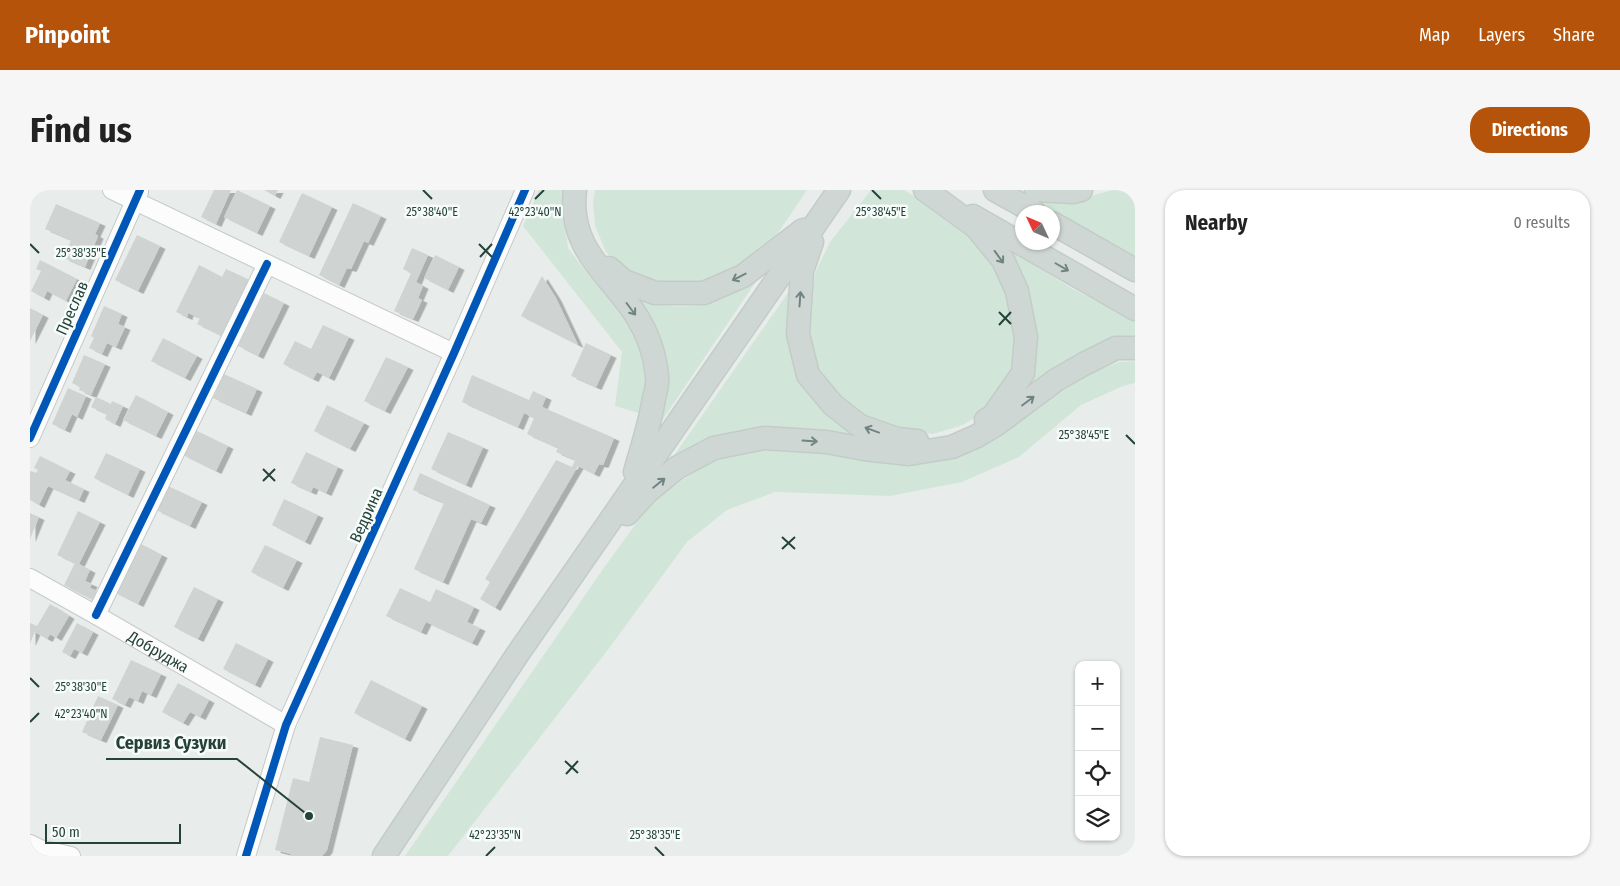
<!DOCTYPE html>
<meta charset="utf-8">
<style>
body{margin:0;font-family:"Fira Sans Condensed",sans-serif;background:#f6f6f6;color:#222}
.controls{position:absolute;right:15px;bottom:15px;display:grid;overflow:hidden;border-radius:10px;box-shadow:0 1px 4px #0004}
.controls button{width:45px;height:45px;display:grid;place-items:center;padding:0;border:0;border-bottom:1px solid #e0e0e0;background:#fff;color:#222;font:25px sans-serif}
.compass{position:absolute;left:985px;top:15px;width:45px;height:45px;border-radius:50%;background:#fff;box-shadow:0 1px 4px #0004;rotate:314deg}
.scale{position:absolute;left:15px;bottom:12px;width:136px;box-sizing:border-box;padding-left:5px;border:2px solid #24423a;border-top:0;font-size:14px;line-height:18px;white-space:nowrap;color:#24423a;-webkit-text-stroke:4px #f7fbf9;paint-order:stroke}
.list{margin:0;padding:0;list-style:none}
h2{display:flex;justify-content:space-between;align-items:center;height:65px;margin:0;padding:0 20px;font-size:21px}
h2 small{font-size:16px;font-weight:400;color:#767676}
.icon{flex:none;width:28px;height:28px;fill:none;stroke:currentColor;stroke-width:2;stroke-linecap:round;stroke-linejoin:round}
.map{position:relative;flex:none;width:1105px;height:666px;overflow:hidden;border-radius:20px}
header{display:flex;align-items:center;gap:30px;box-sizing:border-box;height:70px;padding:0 25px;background:#b45309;color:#fff}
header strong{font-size:24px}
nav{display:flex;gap:28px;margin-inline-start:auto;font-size:18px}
.intro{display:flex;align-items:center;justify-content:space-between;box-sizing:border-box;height:120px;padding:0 30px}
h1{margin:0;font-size:35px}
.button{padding:12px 22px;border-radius:20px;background:#b45309;color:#fff;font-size:18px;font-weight:700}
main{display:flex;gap:30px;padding:0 30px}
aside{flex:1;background:#fff;border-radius:20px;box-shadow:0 1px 4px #0004}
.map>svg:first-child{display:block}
.green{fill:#d1e6d8}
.building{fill:#cfd4d2;filter:url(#shadow)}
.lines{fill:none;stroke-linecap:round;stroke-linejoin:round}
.minor-casing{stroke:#c5cac8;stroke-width:20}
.major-casing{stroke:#c3ccc9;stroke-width:25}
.minor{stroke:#fcfcfc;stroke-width:18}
.major{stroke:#cfd7d5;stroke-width:22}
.cycleway-casing{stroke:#f7fbf9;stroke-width:11}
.cycleway{stroke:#0057b8;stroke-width:8}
.oneway{stroke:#718580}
.ticks{fill:none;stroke:#24423a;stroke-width:2}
.labels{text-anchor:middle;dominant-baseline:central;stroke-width:5;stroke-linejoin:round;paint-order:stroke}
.street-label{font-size:16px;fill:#24423a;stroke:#f7fbf9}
.ticks-label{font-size:12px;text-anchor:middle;fill:#24423a;stroke:#f7fbf9;stroke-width:5;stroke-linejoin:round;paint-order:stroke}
.leader{fill:none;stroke:#24423a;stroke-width:2}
.callout-dot{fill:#24423a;stroke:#f7fbf9;stroke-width:2}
.callout-label{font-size:18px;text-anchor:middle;font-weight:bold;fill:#24423a;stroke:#f7fbf9;stroke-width:5;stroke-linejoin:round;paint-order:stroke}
</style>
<header>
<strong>Pinpoint</strong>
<nav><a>Map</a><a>Layers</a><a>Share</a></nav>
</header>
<div class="intro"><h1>Find us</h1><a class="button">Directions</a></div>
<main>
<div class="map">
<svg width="1105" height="666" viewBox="0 0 1105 666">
<defs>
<filter id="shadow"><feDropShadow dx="5.5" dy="3" stdDeviation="0" flood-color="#0004"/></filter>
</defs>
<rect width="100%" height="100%" fill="#e8edeb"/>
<!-- green -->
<path class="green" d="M 509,0 L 536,0 L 534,27 L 538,58 L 560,87 L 597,128 L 613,163 L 618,193 L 612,224 L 585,216 L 592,162 L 493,36 Z
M 565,0 L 777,0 L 748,43 L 722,67 L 689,88 L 653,94 L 621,92 L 596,81 L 576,62 L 565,36 L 563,13 Z
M 841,0 L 874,0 L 941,42 L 966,75 L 979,103 L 988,147 L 985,180 L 958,220 L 933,235 L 903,244 L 868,241 L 834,229 L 809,210 L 785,181 L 776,143 L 780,106 L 786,81 L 800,52 Z
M 1083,0 L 1105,0 L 1105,68 L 1006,12 L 1050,9 Z
M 970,54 L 1043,99 L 1105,131 L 1105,151 C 1093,150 1078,150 1067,155 C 1040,166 1011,193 988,211 L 1004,173 L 1006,134 L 999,103 L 992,82 Z
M 731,84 L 623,244 L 636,204 L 601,107 C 637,118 667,122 702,104 C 712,99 722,90 731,84 Z
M 760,100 L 763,167 L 849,252 L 758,238 L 720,239 L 687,247 L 636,277 Z
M 1105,171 L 1105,193 L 1093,196 L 1051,215 L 989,267 L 932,292 L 860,306 L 745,302 L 697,320 L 657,352 L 580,457 L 418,666 L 375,666 L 573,379 L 621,313 L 668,279 L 699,265 L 743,259 L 797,264 L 837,270 L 881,273 L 922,269 L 968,247 L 1015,212 L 1056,185 L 1089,172 Z"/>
<!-- building -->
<path class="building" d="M 184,0 L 201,0 L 186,34 L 171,27 Z
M 207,0 L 240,16 L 227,43 L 194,27 Z
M 234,0 L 248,0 L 245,6 Z
M 272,3 L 302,17 L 279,66 L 249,52 Z
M 323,13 L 351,26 L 338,53 L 334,51 L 321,79 L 317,78 L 309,95 L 289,85 Z
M 26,14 L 70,33 L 65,44 L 68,46 L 55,77 L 34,68 L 41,50 L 15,39 Z
M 107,45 L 130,56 L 108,101 L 85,90 Z
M 382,58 L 398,65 L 386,92 L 393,96 L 388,108 L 392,110 L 383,129 L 364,121 L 381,83 L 373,79 Z
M 405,65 L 429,77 L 418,100 L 394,88 Z
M 10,70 L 47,89 L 36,111 L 17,101 L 14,108 L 1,101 L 11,81 L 6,79 Z
M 169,75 L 192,87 L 196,79 L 222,91 L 194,147 L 167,134 L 170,128 L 158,123 L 157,127 L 146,122 Z
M 512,86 L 526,108 L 548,155 L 491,126 Z
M 234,103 L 254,113 L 228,166 L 208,156 Z
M 74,116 L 92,124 L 88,134 L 95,137 L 86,157 L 77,153 L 72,164 L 59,158 L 64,148 L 61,146 Z
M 0,118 L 13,125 L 0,151 Z
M 293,135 L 319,147 L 299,188 L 287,182 L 283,189 L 253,174 L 265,151 L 281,159 Z
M 133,148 L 167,166 L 155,188 L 121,171 Z
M 556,153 L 581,165 L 566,197 L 541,186 Z
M 54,165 L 75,174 L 61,205 L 49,200 L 50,197 L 42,193 Z
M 356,167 L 378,177 L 355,221 L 334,211 Z
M 194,184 L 227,199 L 216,223 L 183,208 Z
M 442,185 L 499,210 L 503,201 L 516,207 L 512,217 L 584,248 L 573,275 L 569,274 L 564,284 L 548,276 L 465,418 L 450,409 L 460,392 L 455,389 L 526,270 L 542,277 L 545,270 L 526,262 L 528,258 L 497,244 L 504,228 L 494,223 L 488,237 L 432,212 Z
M 38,198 L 56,206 L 47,227 L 42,224 L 35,240 L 22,234 Z
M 106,205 L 138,222 L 126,246 L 93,230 Z
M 66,207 L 81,214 L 82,211 L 93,216 L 85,234 L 75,229 L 77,224 L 61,217 Z
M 297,215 L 334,233 L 320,259 L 284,241 Z
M 165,240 L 198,256 L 186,281 L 153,265 Z
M 418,242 L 453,257 L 436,295 L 401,279 Z
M 276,262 L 308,277 L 296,303 L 283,297 L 281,302 L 261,293 Z
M 76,263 L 110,279 L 98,305 L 64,288 Z
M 10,266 L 40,281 L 35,290 L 54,299 L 49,310 L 18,296 L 9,315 L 0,310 L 0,282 L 1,281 L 6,283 L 8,280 L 4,278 Z
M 390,283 L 460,315 L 451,333 L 441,329 L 413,392 L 384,379 L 414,313 L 383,300 Z
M 138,296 L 172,312 L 160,336 L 126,320 Z
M 254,309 L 288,325 L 275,352 L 242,335 Z
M 48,321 L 70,332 L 49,374 L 60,380 L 55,391 L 62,394 L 60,398 L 69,402 L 65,411 L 34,395 L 45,373 L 27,365 Z
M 0,323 L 9,327 L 0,349 Z
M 109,353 L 132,365 L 108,414 L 84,402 Z
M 235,355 L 267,370 L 253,398 L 221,382 Z
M 164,397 L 188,409 L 168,449 L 144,437 Z
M 370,398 L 400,412 L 406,399 L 444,417 L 437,432 L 450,438 L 442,453 L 396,432 L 391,442 L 356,426 Z
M 20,414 L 39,426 L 26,448 L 20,444 L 17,449 L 5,442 L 0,453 L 0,433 L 7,436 Z
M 47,433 L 63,442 L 52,463 L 44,459 L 40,466 L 32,462 Z
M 206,453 L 238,469 L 225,495 L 193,479 Z
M 101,470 L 131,484 L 121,505 L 112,501 L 108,511 L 99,507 L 95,515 L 82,509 Z
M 341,490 L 392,516 L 375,549 L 324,523 Z
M 148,493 L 179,510 L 170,527 L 160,522 L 153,533 L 132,522 Z
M 68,506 L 88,515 L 71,550 L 52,542 Z
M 290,547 L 323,555 L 297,660 L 292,666 L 260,666 L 261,664 L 245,660 L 263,588 L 279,592 Z"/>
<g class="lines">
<!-- minor casing -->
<g class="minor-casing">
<g id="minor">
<path d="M 82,0 L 424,163"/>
<path d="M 0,248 L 109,2"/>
<path id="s1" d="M 0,388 L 66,425 L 256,535"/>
<path d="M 66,425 L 237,74"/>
<path d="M 0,654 L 10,659 L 41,666"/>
<path d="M 216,666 L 256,535 L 424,163 L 495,0"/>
</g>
</g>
<!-- major casing -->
<g class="major-casing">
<path id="major" d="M 545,0 C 538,59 578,82 606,125 C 618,144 625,164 627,186 C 628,193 626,201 624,208 C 620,234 612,257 605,282
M 895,0 L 946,37 L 973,70 L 987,101 L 996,147 L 993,183 L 963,226 L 956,230
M 965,0 L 1004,22
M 1006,0 L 1043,2 L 1051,0
M 943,26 L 1105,119
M 1022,33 L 1105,80
M 782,52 L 772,81 L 768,144 L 778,185 L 803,215 L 830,236 L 867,249 L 887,251
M 579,78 L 594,91 L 625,103 L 674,103 L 713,86 L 773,40
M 597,324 L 617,302 L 648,277 L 684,258 L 734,248 L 797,252 L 834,259 L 879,264 L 922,257 L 947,246 L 967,234 L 1026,190 L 1054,174 L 1086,158 L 1105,158
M 354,666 L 487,465 L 809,0"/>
</g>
<!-- minor -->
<use href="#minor" class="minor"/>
<!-- major -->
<use href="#major" class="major"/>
<!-- cycleway casing -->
<g class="cycleway-casing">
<path id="cycleway" d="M 0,248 L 110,0
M 66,425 L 237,74
M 216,666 L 256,535 L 424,163 L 495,0"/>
</g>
<!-- cycleway -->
<use href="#cycleway" class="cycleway"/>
</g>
<!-- one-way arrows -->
<defs><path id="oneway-shaft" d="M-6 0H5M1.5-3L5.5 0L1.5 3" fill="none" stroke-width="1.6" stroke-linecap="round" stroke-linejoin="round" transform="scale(1.25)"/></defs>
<g class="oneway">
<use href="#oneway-shaft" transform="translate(969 67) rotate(54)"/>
<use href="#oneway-shaft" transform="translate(1032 77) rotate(30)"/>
<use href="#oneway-shaft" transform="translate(709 87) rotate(153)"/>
<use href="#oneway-shaft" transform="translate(770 109) rotate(-86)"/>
<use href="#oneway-shaft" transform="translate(601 119) rotate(53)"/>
<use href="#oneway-shaft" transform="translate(998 211) rotate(-37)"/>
<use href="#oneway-shaft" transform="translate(842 240) rotate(-160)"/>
<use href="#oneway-shaft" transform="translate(780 251) rotate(4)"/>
<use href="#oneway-shaft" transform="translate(629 293) rotate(-39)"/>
</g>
<!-- ticks -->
<path class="ticks" d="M 393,0 L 402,9M 842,0 L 851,9M 505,9 L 514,0M 0,54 L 9,63M 449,54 L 462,67M 450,67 L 462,54M 969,122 L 981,134M 969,135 L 981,122M 1096,245 L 1105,254M 233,279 L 245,291M 233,291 L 245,279M 752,347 L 765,359M 752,359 L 765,347M 0,488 L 9,497M 0,532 L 9,523M 535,571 L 548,583M 536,584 L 548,571M 625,657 L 634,666M 456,666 L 465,657"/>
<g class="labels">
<!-- street labels -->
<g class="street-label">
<text transform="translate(42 118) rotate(-66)">Преслав</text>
<text transform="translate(336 325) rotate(-66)">Ведрина</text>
<text stroke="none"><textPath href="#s1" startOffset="148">Добруджа</textPath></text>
</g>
</g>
<g class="ticks-label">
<text x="402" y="26">25°38'40"E</text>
<text x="851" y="26">25°38'45"E</text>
<text x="505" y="26">42°23'40"N</text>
<text x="51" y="67">25°38'35"E</text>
<text x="1054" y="249">25°38'45"E</text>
<text x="51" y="501">25°38'30"E</text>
<text x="51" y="528">42°23'40"N</text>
<text x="465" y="649">42°23'35"N</text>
<text x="625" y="649">25°38'35"E</text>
</g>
<!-- callouts -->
<path class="leader" d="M279 626L207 569H76"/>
<circle class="callout-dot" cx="279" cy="626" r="5"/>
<g class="callout-label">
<text x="141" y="559">Сервиз Сузуки</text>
</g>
</svg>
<div class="controls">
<button>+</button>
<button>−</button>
<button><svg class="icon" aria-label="locate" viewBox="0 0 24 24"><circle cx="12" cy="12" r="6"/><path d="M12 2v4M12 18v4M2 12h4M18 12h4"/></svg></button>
<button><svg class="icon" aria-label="layers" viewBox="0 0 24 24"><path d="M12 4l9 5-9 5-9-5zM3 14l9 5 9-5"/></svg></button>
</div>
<svg class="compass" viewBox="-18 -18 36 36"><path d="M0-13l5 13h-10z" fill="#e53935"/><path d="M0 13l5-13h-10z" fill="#767676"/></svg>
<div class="scale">50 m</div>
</div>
<aside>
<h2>Nearby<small>0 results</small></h2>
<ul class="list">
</ul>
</aside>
</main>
